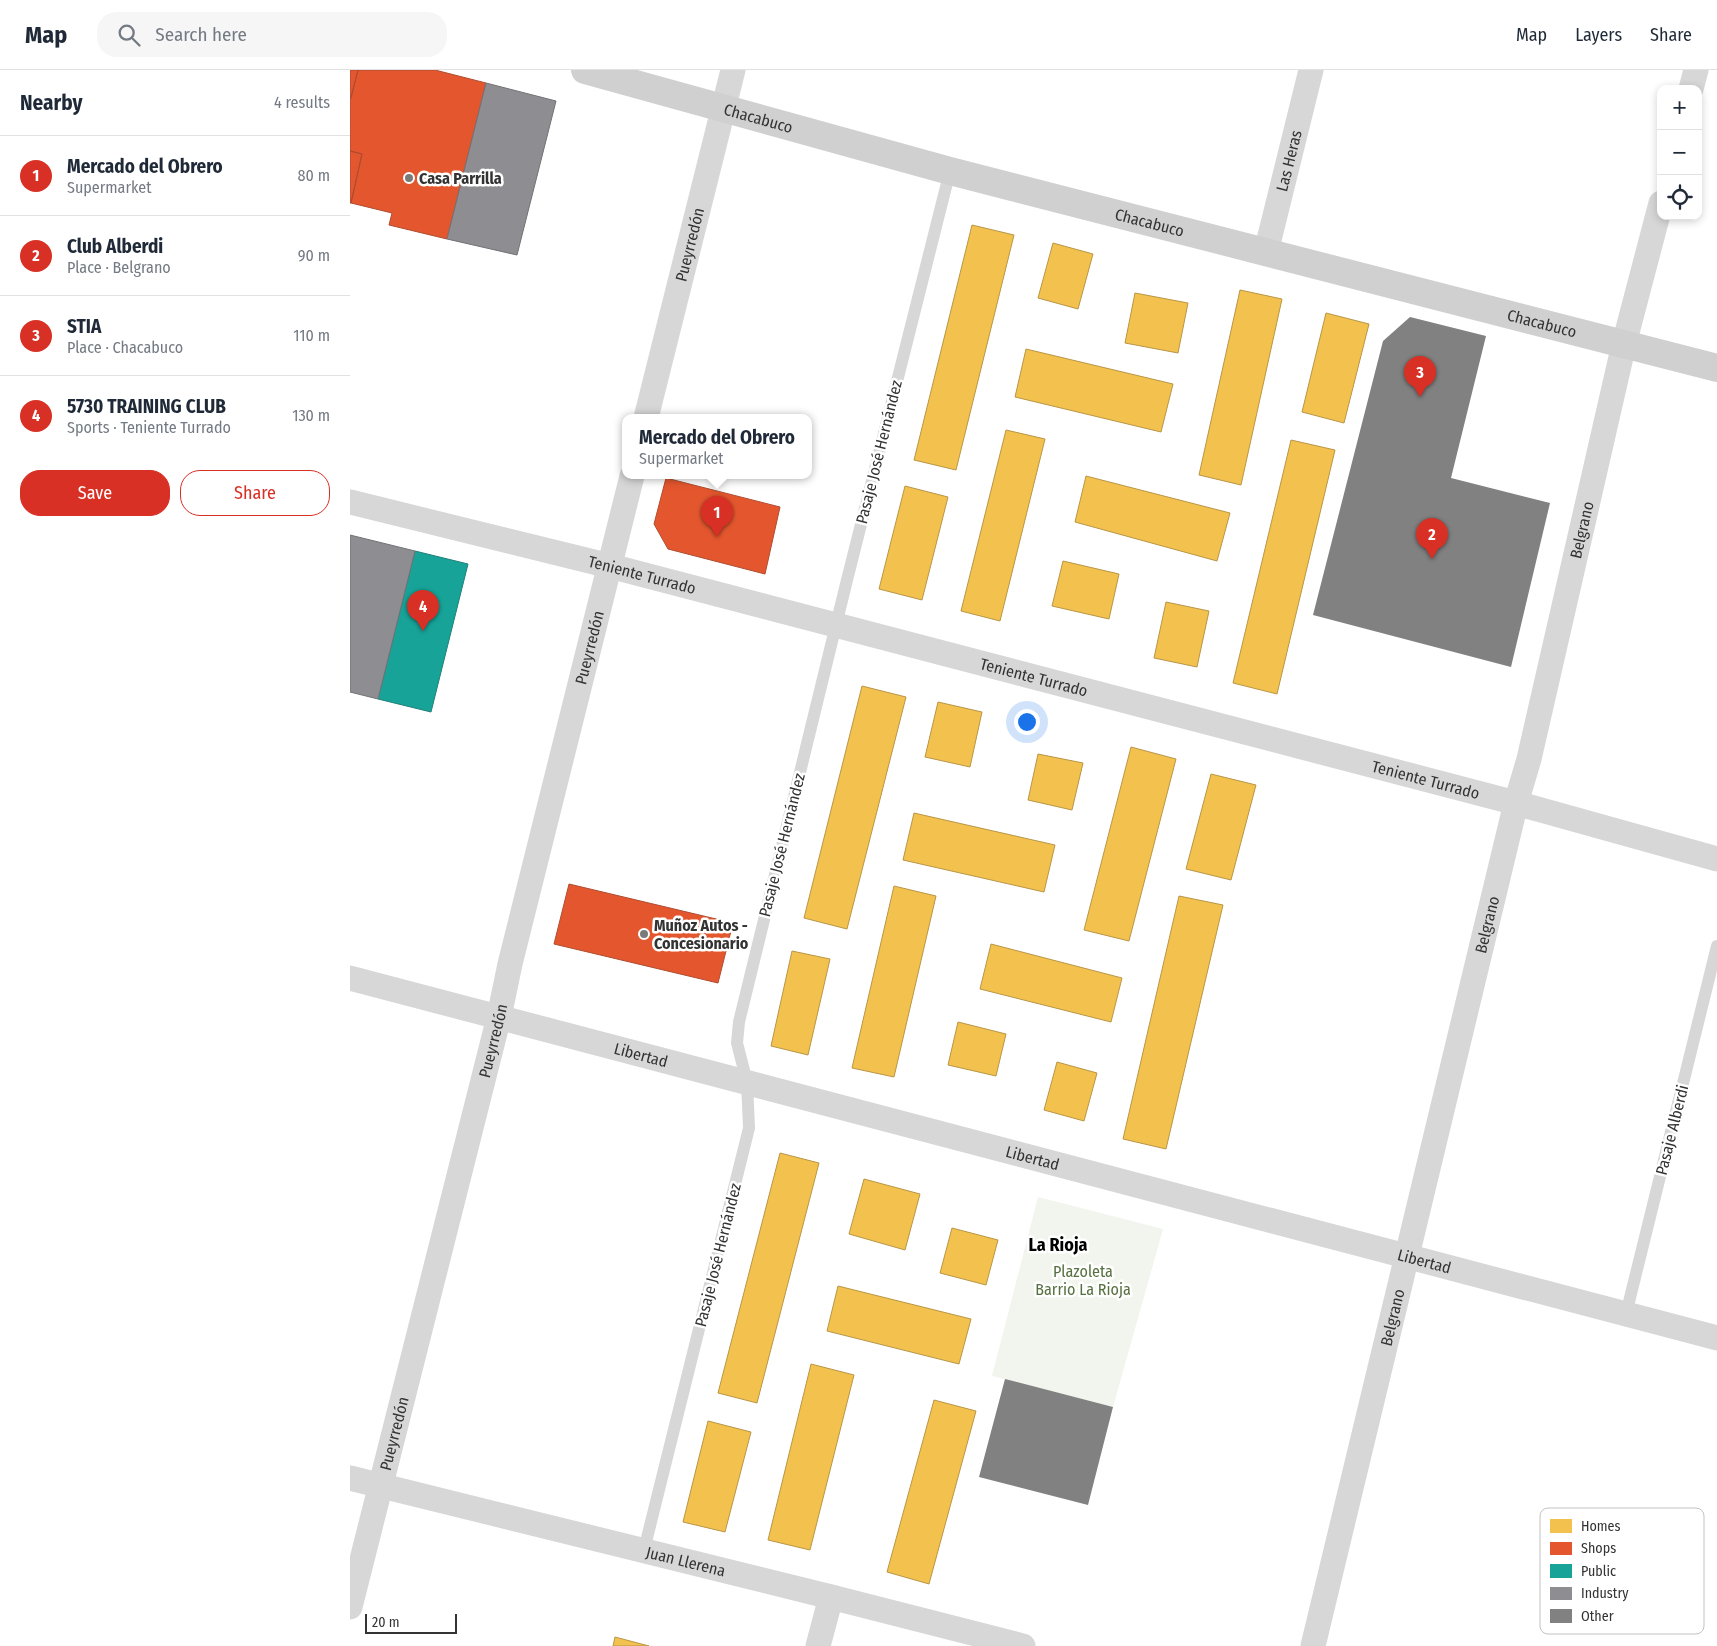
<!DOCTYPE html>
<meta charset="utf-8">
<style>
body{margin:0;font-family:"Fira Sans Condensed",sans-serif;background:#f6f6f7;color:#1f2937}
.controls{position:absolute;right:15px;top:15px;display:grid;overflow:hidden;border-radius:10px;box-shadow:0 2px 8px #0003}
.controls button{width:45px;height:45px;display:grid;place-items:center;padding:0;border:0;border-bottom:1px solid #e0e1e3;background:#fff;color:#1f2937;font:25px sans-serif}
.scale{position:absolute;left:15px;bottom:12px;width:92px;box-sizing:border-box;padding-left:5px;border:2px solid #333;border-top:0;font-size:14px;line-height:18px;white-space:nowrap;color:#333;-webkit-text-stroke:4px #fff;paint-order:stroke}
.you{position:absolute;left:676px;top:651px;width:18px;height:18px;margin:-12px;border:4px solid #fff;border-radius:50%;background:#1a73e8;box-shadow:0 0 0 8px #1a73e833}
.badge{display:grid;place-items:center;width:32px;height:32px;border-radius:50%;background:#d93025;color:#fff;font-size:16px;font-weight:700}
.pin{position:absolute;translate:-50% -41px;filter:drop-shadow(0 1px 2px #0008)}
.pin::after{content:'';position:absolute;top:26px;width:18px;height:15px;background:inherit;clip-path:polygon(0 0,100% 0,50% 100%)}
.popup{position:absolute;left:272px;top:344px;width:190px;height:65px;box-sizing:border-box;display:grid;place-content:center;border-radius:10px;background:#fff;filter:drop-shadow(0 1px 4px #0005);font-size:16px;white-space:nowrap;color:#747a83}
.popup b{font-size:19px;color:#1f2937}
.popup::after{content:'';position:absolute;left:50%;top:100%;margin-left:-10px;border:10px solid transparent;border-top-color:#fff}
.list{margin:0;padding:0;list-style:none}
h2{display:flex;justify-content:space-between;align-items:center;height:65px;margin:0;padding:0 20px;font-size:21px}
h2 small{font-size:16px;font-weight:400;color:#747a83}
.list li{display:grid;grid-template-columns:32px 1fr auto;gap:15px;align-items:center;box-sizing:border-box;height:80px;padding:0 20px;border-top:1px solid #e0e1e3}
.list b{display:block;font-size:19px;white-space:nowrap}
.list p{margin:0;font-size:16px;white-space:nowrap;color:#747a83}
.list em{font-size:16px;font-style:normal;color:#747a83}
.actions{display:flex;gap:10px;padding:15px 20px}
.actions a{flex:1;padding:11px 0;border:1px solid #d93025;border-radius:20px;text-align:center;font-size:18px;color:#d93025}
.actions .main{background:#d93025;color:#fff}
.icon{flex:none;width:28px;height:28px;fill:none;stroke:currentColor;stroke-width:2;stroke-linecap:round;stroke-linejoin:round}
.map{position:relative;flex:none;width:1367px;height:1576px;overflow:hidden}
header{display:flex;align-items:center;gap:30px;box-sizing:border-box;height:70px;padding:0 25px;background:#fff;border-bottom:1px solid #e0e1e3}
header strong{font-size:24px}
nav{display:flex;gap:28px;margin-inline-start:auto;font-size:18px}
.search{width:350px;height:45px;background:#f6f6f7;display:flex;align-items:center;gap:12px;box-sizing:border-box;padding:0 18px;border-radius:20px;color:#747a83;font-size:19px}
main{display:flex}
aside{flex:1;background:#fff}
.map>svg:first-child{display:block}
.green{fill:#f1f5ed}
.homes{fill:#f2c14e;stroke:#b99646}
.shops{fill:#e4572e;stroke:#af4c30}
.public{fill:#17a398;stroke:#1f817a}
.industry{fill:#8d8d92;stroke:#727276}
.building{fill:#818181}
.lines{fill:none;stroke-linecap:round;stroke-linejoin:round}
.lane{stroke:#d7d7d7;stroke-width:12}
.street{stroke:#d7d7d7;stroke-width:25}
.secondary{stroke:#d0d0d0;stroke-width:28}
.poi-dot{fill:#7a7a7a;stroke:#fff;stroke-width:2}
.labels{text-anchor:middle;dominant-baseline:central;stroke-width:5;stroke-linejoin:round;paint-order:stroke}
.street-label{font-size:16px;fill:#333;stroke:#fff}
.poi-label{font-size:16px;font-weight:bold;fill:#333;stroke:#fff;text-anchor:start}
.park-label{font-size:16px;fill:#56703f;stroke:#fff}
.neighbourhood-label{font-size:18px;font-weight:bold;fill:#000;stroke:#fff}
.key{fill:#fff;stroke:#c2c2c2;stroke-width:1}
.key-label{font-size:14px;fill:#333}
</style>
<header>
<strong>Map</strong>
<div class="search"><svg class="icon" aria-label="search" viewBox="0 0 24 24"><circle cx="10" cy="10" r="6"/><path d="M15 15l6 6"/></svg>Search here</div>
<nav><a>Map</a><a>Layers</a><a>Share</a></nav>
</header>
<main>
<aside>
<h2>Nearby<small>4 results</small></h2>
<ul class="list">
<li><span class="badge">1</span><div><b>Mercado del Obrero</b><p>Supermarket</p></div><em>80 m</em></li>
<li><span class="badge">2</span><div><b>Club Alberdi</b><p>Place · Belgrano</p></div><em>90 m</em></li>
<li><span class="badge">3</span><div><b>STIA</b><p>Place · Chacabuco</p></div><em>110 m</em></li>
<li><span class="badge">4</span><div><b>5730 TRAINING CLUB</b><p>Sports · Teniente Turrado</p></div><em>130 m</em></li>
</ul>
<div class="actions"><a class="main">Save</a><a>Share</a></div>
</aside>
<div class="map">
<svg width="1367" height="1576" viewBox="0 0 1367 1576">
<rect width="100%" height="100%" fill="#fff"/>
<!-- green -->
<path class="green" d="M 688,1127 L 813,1159 L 763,1337 L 642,1306 Z"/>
<!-- homes -->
<path class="homes" d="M 622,155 L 664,165 L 606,400 L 564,390 Z
M 703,173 L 743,184 L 728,239 L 688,228 Z
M 890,220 L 932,229 L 891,415 L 849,405 Z
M 785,223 L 838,233 L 828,283 L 775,273 Z
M 976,243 L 1019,254 L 994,353 L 952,342 Z
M 676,279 L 823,314 L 811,362 L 665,327 Z
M 656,360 L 695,369 L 650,551 L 611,541 Z
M 941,370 L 985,380 L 927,624 L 883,613 Z
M 736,406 L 880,443 L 867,491 L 725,452 Z
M 555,416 L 598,427 L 572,530 L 529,519 Z
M 713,491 L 769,504 L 759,549 L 702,536 Z
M 816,532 L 859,541 L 847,597 L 804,588 Z
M 512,616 L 556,627 L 497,859 L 454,848 Z
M 588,632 L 632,642 L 620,697 L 575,687 Z
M 781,677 L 826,689 L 779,871 L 734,860 Z
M 688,684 L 733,693 L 722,740 L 678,730 Z
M 861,704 L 906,715 L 881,810 L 836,799 Z
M 564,743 L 705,775 L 694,822 L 553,790 Z
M 544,816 L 586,826 L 544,1007 L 502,998 Z
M 829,826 L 873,835 L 816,1079 L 773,1069 Z
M 641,874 L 772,908 L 761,952 L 630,919 Z
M 442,881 L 480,889 L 458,985 L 421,976 Z
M 608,952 L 656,964 L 646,1006 L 598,995 Z
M 707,992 L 747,1003 L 734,1051 L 694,1040 Z
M 430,1083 L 469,1093 L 407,1333 L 368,1323 Z
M 514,1109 L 570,1124 L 555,1180 L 499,1164 Z
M 602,1158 L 648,1170 L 636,1215 L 590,1203 Z
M 488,1216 L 621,1249 L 609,1294 L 477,1261 Z
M 461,1294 L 504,1305 L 460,1480 L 418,1470 Z
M 584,1330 L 626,1341 L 579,1514 L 537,1502 Z
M 358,1351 L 401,1362 L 375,1462 L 333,1452 Z
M 265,1567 L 299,1576 L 263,1576 Z"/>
<!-- shops -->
<path class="shops" d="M 0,0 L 8,0 L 1,28 L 0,28 Z
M 8,0 L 85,0 L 136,13 L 97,169 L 39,155 L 42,143 L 1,133 L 12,84 L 0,81 L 0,31 Z
M 0,81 L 12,84 L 1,133 L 0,133 Z
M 316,408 L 430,437 L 415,504 L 318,479 L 304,454 Z
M 219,814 L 383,853 L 368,913 L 204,874 Z"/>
<!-- public -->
<path class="public" d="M 65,481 L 118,494 L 81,642 L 28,629 Z"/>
<!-- industry -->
<path class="industry" d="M 136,13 L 206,31 L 167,185 L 97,169 Z
M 0,465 L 65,481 L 28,629 L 0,622 Z"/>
<!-- building -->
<path class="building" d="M 1060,247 L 1136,266 L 1101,408 L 1200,433 L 1161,597 L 963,545 L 1033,271 Z
M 655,1309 L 763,1337 L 738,1435 L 629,1407 Z"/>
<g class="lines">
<!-- lane -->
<path class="lane" d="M 1276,1244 L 1367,876
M 294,1480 L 399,1058 L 397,1012 L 387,973 L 389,952 L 497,510 L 600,101"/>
<!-- street -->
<g class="street">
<path d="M 1341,19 L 1346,0"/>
<path id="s1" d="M 916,182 L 961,0"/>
<path id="s2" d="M 296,348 L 383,0"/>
<path id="s3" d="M 0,432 L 260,496 L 1166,733 L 1367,789"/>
<path id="s4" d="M 0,908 L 1367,1268"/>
<path id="s5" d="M 0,1408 L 481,1527 L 673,1576"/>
<path id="s6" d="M 0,1537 L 149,947 L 160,894 L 282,406"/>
<path d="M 468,1576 L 481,1527"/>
<path id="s7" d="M 963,1576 L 1166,733 L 1179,689 L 1274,274 L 1311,133"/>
</g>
<!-- secondary -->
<path class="secondary" id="s8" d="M 235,0 L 600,101 L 1367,298"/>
</g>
<!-- markers -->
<g class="poi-dot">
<circle cx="59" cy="108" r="5"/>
<circle cx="294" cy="864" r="5"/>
</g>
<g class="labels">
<!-- street labels -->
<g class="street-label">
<text stroke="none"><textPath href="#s8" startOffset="180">Chacabuco</textPath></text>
<text stroke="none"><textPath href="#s1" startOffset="94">Las Heras</textPath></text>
<text stroke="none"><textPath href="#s8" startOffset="585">Chacabuco</textPath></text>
<text stroke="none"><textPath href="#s2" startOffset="179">Pueyrredón</textPath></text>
<text stroke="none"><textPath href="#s8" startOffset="990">Chacabuco</textPath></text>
<text transform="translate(529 382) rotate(-76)">Pasaje José Hernández</text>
<text stroke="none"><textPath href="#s7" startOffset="1148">Belgrano</textPath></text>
<text stroke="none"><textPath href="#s3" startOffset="301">Teniente Turrado</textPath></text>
<text stroke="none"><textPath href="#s6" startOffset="989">Pueyrredón</textPath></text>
<text stroke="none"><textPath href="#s3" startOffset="706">Teniente Turrado</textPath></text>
<text stroke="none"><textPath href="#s3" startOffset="1111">Teniente Turrado</textPath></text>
<text transform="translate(432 775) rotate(-76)">Pasaje José Hernández</text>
<text stroke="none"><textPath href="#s7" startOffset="742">Belgrano</textPath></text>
<text stroke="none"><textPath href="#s6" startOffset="584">Pueyrredón</textPath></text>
<text stroke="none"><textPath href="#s4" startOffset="301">Libertad</textPath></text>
<text transform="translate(1322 1060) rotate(-76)">Pasaje Alberdi</text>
<text stroke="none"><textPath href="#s4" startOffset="706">Libertad</textPath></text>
<text transform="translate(368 1185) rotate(-76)">Pasaje José Hernández</text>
<text stroke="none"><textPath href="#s4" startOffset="1111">Libertad</textPath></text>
<text stroke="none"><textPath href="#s7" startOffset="338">Belgrano</textPath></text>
<text stroke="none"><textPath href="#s6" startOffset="179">Pueyrredón</textPath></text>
<text stroke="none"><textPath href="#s5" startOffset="346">Juan Llerena</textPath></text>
</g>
<!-- poi labels -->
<g class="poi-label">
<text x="69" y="108">Casa Parrilla</text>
<text x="304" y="855">Muñoz Autos -<tspan x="304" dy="18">Concesionario</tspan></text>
</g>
<!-- park labels -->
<g class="park-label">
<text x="733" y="1201">Plazoleta<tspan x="733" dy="18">Barrio La Rioja</tspan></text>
</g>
<!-- neighbourhood labels -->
<g class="neighbourhood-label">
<text x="708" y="1175">La Rioja</text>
</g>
</g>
<!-- legend -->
<rect x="1190" y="1438" width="164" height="126" rx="8" class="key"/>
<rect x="1200" y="1449" width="22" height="14" fill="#f2c14e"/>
<rect x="1200" y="1472" width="22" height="13" fill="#e4572e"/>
<rect x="1200" y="1494" width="22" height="14" fill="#17a398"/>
<rect x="1200" y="1517" width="22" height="13" fill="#8d8d92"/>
<rect x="1200" y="1539" width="22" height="14" fill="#818181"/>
<g class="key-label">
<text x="1231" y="1461">Homes</text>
<text x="1231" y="1483">Shops</text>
<text x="1231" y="1506">Public</text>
<text x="1231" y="1528">Industry</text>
<text x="1231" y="1551">Other</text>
</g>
</svg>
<div class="controls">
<button>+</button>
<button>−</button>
<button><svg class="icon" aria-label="locate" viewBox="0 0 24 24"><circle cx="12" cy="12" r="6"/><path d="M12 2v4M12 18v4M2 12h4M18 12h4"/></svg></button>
</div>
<div class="scale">20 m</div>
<div class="you"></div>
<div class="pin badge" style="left:367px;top:467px">1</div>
<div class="popup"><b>Mercado del Obrero</b>Supermarket</div>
<div class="pin badge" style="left:1082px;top:489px">2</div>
<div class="pin badge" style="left:1070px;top:327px">3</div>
<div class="pin badge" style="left:73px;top:561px">4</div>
</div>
</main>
